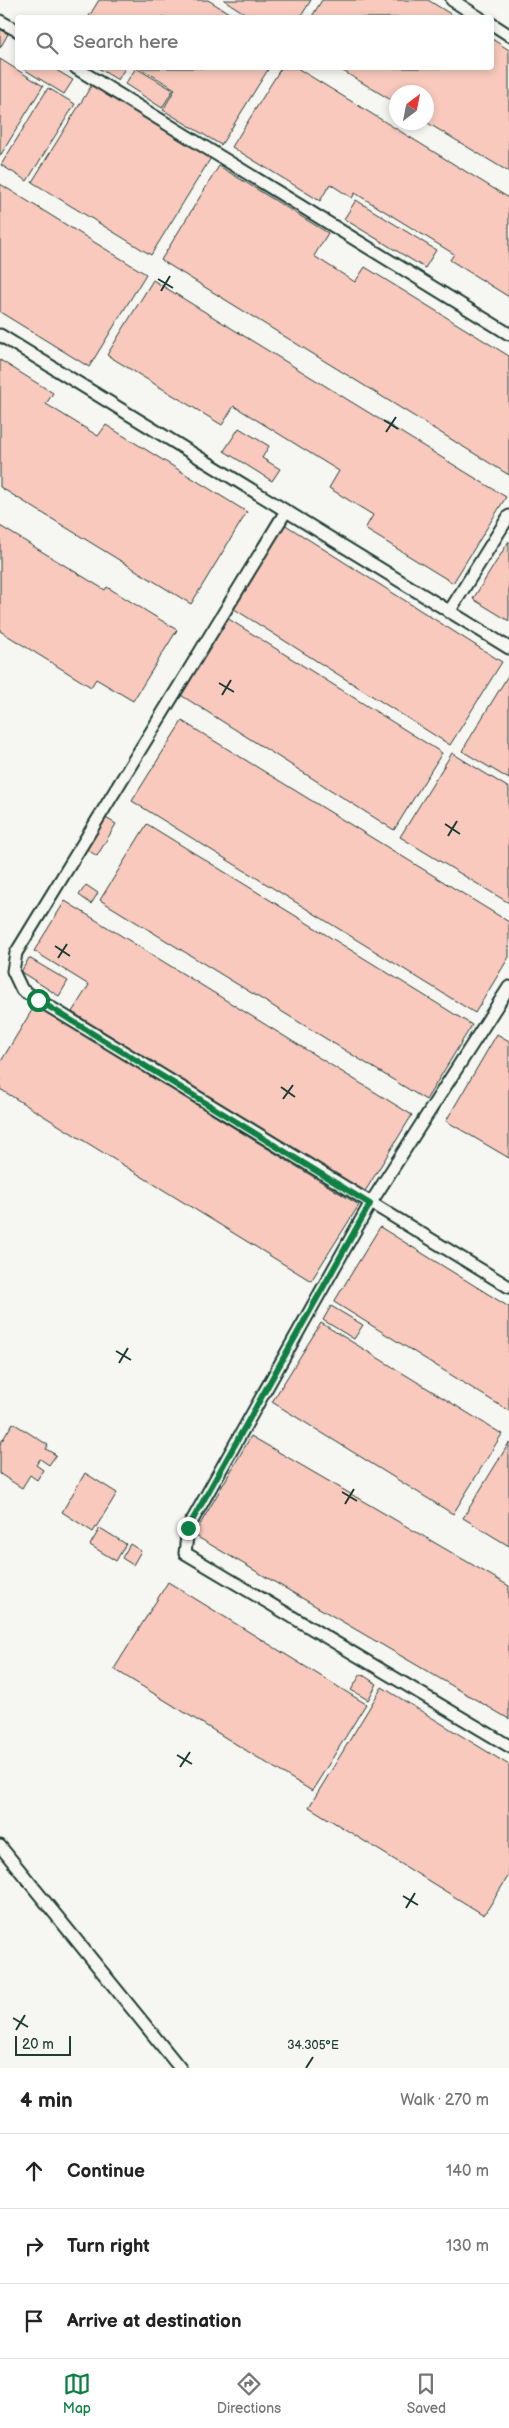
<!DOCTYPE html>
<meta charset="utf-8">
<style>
body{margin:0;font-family:"Balsamiq Sans",sans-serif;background:#f2f2f2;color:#222}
.compass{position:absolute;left:389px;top:85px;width:45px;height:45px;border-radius:50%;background:#fff;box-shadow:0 2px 8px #0003;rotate:32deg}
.scale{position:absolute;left:15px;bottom:12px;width:56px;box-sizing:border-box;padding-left:5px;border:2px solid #1f3d34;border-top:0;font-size:14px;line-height:18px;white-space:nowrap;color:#1f3d34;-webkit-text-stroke:4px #f6f6f2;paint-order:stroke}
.stop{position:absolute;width:15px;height:15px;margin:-11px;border:4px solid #0b8043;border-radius:50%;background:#fff}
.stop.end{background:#0b8043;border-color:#fff;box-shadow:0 1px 5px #0008}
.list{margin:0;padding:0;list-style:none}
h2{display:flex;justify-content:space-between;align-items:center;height:65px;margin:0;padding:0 20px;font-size:21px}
h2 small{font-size:16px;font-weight:400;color:#767676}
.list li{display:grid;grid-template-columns:32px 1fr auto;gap:15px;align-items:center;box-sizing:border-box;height:75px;padding:0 20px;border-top:1px solid #e0e0e0}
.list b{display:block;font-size:19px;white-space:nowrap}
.list em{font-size:16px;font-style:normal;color:#767676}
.icon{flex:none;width:28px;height:28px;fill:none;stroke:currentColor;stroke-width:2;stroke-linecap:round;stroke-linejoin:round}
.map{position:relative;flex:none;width:509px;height:2068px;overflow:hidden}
.search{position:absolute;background:#fff;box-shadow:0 2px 8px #0003;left:15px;right:15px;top:15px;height:55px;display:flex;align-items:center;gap:12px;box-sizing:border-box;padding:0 18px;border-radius:5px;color:#767676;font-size:19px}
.sheet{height:290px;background:#fff}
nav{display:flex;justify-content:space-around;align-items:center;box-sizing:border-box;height:70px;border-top:1px solid #e0e0e0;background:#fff;font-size:14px;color:#767676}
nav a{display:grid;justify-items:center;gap:2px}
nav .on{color:#0b8043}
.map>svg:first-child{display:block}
.building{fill:#f8c9bc;stroke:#1f3d34}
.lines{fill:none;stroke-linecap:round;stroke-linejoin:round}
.lane-casing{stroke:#1f3d34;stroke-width:15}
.lane{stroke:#f6f6f2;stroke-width:11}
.route{stroke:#0b8043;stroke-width:6}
.ticks{fill:none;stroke:#1f3d34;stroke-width:2}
.ticks-label{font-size:12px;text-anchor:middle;fill:#1f3d34;stroke:#f6f6f2;stroke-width:4;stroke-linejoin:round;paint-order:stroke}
</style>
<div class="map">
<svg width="509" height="2068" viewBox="0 0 509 2068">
<rect width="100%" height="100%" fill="#f6f6f2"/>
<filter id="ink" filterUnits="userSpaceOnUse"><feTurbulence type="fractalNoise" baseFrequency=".02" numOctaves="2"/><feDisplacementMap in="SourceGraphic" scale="10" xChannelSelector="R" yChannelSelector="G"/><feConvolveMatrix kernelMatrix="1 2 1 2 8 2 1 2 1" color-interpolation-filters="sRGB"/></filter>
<g filter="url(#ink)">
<!-- building -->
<path class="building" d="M 99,0 L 208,0 L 237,18 L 88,18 Z
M 224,0 L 311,0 L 300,18 L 252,18 Z
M 322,0 L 428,0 L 457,18 L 311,18 Z
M 0,29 L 8,34 L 0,48 Z
M 492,39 L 509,50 L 509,172 L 426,122 L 426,92 L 396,92 L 396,103 L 338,68 L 492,68 Z
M 0,59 L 43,86 L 0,156 Z
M 22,68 L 53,68 L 73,80 L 64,94 Z
M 98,68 L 125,68 L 118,80 Z
M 136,68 L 173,90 L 162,108 L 125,84 Z
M 140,68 L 269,68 L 221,145 L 163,110 L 175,89 Z
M 281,68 L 297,68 L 509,198 L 509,297 L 450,260 L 454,254 L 355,193 L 352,198 L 330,184 L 320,201 L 232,147 Z
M 93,83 L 212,156 L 151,255 L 32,182 Z
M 48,88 L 75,104 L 27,181 L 1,165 Z
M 219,166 L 328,233 L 314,256 L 355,282 L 365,267 L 509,356 L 509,475 L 161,260 Z
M 0,184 L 146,274 L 89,367 L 0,312 Z
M 356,200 L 436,250 L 425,268 L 344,219 Z
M 153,280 L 506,497 L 453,583 L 365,529 L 373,515 L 329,488 L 339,471 L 234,406 L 222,425 L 107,355 Z
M 0,360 L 53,393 L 46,404 L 98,436 L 106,425 L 247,512 L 191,604 L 0,487 Z
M 239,428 L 269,446 L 262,458 L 280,469 L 272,481 L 224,451 Z
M 284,524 L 502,662 L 450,745 L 231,607 Z
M 0,526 L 105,590 L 107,587 L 177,630 L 133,701 L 96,679 L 91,687 L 0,631 Z
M 509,541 L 509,621 L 473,599 Z
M 227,618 L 442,753 L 394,830 L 179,694 Z
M 509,674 L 509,779 L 462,751 Z
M 182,721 L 509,922 L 509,957 L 475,1013 L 132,801 Z
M 452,753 L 509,788 L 509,903 L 400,837 Z
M 104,817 L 116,824 L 97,856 L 85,848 Z
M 147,824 L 472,1025 L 426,1100 L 100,900 Z
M 86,885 L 98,893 L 91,904 L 79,895 Z
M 65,901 L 412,1115 L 364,1193 L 72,1012 L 89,985 L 34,951 Z
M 29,958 L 68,981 L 59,996 L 21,972 Z
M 35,1005 L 359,1205 L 311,1281 L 0,1089 L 0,1063 Z
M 497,1034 L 509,1041 L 509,1158 L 446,1121 Z
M 380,1227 L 509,1307 L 509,1411 L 334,1302 Z
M 331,1306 L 363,1325 L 354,1339 L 323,1320 Z
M 321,1323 L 502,1434 L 453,1514 L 272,1402 Z
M 13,1423 L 48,1445 L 46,1449 L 56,1455 L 49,1465 L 40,1459 L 36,1465 L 43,1470 L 37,1480 L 30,1475 L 22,1488 L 0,1474 L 0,1444 Z
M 251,1436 L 509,1586 L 509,1719 L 194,1535 Z
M 509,1443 L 509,1546 L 463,1518 Z
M 85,1473 L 117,1493 L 93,1532 L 62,1512 Z
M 100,1528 L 126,1544 L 116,1561 L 90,1545 Z
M 130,1544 L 141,1551 L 133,1565 L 122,1558 Z
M 168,1582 L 366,1704 L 312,1791 L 114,1669 Z
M 361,1674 L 377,1684 L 368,1700 L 351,1690 Z
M 382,1687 L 509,1765 L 509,1875 L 484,1915 L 309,1807 Z"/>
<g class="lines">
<!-- lane casing -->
<g class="lane-casing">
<path id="lane" d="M 452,0 L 480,18
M 0,21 L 18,31
M 492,24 L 509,35
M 76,68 L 509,334
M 0,335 L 509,648
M 286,511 L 16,953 L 13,971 L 22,990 L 509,1287
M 449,612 L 509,516
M 509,987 L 370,1204 L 188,1528 L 185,1553 L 509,1746
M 0,1846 L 180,2068"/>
</g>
<!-- lane -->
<use href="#lane" class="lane"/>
</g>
</g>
<g class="lines" filter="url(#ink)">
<!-- route -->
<path class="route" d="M 38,1000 L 370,1204 L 188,1528"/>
</g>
<!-- ticks -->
<path class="ticks" d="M 158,279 L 173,288M 161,291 L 170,276M 384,420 L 398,429M 386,432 L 396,417M 219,683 L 234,692M 222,695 L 231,680M 445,824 L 460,834M 448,836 L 457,821M 55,946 L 70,956M 58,958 L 67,944M 281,1087 L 295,1097M 283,1099 L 293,1085M 116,1351 L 131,1360M 119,1363 L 128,1348M 342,1492 L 357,1501M 345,1504 L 354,1489M 177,1755 L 192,1764M 180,1767 L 190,1752M 403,1896 L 418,1905M 406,1908 L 415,1893M 13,2018 L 28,2027M 16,2030 L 25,2015M 306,2068 L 313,2057"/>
<g class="ticks-label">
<text x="313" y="2049">34.305°E</text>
</g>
</svg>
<svg class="compass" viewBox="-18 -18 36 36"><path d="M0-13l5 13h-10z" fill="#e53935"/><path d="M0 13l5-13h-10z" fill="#767676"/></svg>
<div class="scale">20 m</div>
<div class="stop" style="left:38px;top:1000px"></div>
<div class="stop end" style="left:188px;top:1528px"></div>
<div class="search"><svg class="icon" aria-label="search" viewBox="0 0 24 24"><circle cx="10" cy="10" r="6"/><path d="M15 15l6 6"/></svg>Search here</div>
</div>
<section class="sheet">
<h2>4 min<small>Walk · 270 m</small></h2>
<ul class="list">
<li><svg class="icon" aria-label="ahead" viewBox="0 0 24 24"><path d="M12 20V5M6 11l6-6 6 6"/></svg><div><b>Continue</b></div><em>140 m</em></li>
<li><svg class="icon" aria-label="right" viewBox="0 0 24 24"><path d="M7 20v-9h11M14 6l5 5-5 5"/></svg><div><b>Turn right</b></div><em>130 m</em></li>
<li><svg class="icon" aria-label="arrive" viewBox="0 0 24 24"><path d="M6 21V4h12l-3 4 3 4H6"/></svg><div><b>Arrive at destination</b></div></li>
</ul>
</section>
<nav>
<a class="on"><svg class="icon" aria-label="map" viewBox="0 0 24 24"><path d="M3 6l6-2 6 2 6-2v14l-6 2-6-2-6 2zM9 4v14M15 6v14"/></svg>Map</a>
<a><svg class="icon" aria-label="directions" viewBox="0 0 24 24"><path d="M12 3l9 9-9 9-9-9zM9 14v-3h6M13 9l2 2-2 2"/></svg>Directions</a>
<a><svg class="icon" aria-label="saved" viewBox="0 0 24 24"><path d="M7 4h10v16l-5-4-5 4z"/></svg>Saved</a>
</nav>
